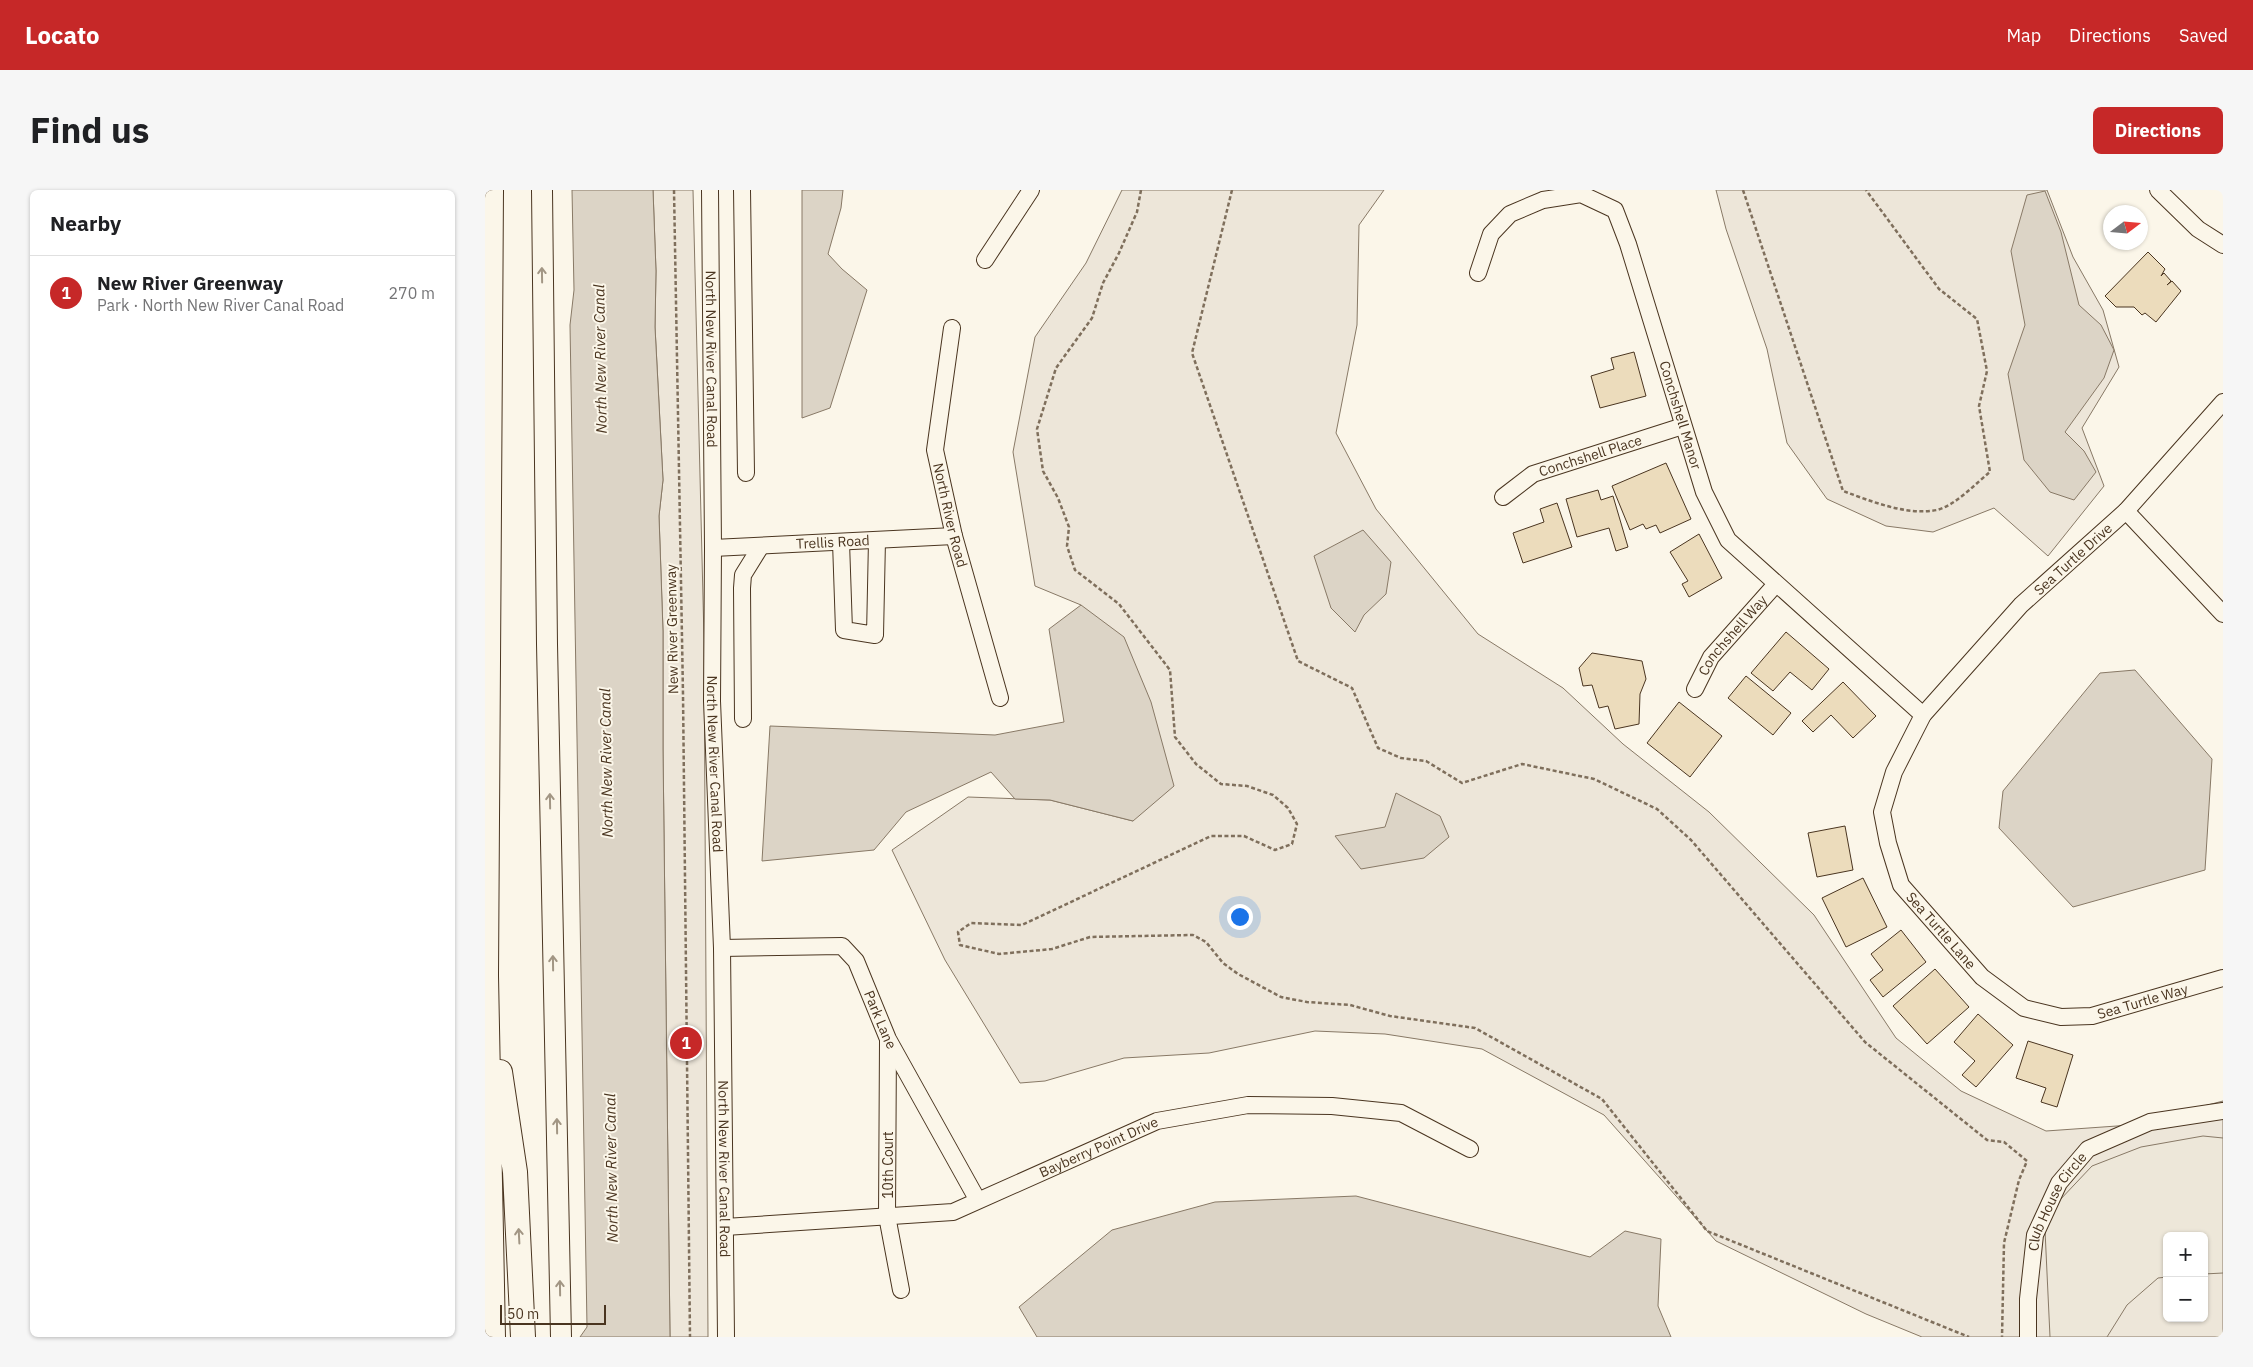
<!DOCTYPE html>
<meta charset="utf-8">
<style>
body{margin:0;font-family:"IBM Plex Sans",sans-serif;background:#f6f6f6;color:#202124}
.controls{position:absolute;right:15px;bottom:15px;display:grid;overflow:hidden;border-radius:8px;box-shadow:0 1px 4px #0004}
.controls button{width:45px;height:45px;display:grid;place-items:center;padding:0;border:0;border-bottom:1px solid #e0e0e0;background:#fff;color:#202124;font:25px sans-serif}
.compass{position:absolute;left:1618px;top:15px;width:45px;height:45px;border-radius:50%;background:#fff;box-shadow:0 1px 4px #0004;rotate:74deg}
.scale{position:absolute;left:15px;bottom:12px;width:106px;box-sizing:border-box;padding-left:5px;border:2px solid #4a3520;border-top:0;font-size:14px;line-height:18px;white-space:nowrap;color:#4a3520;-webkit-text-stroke:4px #fbf6e9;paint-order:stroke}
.you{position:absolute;left:754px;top:726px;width:18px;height:18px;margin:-12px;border:4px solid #fff;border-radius:50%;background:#1a73e8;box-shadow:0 0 0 8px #1a73e833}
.badge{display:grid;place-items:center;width:32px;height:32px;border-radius:50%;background:#c62828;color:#fff;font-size:16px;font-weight:700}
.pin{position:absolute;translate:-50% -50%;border:2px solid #fff;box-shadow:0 1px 5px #0006}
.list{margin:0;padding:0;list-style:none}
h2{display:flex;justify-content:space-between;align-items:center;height:65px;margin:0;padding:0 20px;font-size:21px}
h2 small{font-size:16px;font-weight:400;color:#757577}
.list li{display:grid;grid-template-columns:32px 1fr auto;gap:15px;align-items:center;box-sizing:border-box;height:75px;padding:0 20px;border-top:1px solid #e0e0e0}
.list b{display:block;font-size:19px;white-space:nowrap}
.list p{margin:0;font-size:16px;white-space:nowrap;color:#757577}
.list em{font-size:16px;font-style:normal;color:#757577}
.map{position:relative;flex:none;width:1738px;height:1147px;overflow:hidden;border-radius:8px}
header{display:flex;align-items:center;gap:30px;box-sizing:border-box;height:70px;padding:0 25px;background:#c62828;color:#fff}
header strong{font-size:24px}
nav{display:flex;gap:28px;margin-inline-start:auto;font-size:18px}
.intro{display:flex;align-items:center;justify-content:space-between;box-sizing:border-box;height:120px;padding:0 30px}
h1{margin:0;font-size:35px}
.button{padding:12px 22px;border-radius:8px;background:#c62828;color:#fff;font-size:18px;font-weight:700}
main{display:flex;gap:30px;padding:0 30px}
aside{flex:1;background:#fff;border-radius:8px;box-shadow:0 1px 4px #0004}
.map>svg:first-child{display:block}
.green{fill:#ede6d9;stroke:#887966;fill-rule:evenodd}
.parking{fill:#ede7d9;stroke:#887966}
.water{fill:#dcd4c6;stroke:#887966}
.building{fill:#ecdcbc;stroke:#4a3520}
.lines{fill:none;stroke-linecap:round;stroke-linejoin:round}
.minor-casing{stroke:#4a3520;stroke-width:18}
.major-casing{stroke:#4a3520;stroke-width:22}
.highway-casing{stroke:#4a3520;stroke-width:26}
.path{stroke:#7f6f5c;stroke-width:2.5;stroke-dasharray:4 2.5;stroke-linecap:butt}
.minor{stroke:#fbf6e9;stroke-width:16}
.major{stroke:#fbf6e9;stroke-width:20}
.highway{stroke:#fbf6e9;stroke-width:24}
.oneway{stroke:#a29684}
.labels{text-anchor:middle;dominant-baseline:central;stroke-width:4;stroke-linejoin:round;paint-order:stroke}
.street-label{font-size:14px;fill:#4a3520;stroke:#fbf6e9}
.water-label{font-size:15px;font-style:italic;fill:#4a3520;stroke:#fbf6e9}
</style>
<header>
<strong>Locato</strong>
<nav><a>Map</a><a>Directions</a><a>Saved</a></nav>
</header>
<div class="intro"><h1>Find us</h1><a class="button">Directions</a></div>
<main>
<aside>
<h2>Nearby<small></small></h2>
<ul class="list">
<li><span class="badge">1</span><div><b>New River Greenway</b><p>Park · North New River Canal Road</p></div><em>270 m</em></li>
</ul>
</aside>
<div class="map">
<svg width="1738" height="1147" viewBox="0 0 1738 1147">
<rect width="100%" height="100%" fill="#fbf6e9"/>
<!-- green -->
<path class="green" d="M 168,0 L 208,0 L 219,449 L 223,1147 L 185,1147 L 178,559 L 178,441 L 174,326 L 178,290 L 170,137 L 171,81 Z
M 637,0 L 899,0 L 874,35 L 872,135 L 851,243 L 891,319 L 993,444 L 1078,498 L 1138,554 L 1224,622 L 1329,725 L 1411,848 L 1476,901 L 1561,941 L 1646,935 L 1738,911 L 1738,1147 L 1437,1147 L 1381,1124 L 1231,1051 L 1119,925 L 997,859 L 900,844 L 830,841 L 724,863 L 639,868 L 560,891 L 535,893 L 460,770 L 407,660 L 483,607 L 565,610 L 648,631 L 596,415 L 550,396 L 528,262 L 550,147 L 601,73 ZM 1682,1046 L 1719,1046 L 1719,1128 L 1682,1128 Z
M 1231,0 L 1562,0 L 1588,67 L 1618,120 L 1634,177 L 1597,238 L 1619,296 L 1563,366 L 1509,318 L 1448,342 L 1401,336 L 1342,309 L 1302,253 L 1282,159 L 1241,39 Z"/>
<!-- parking -->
<path class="parking" d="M 1718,946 L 1738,948 L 1738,1083 L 1719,1084 L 1719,1046 L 1682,1046 L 1682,1087 L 1673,1088 L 1642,1115 L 1622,1147 L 1565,1147 L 1560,1040 L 1573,1012 L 1607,976 L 1656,957 Z"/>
<!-- water -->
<path class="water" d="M 87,0 L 168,0 L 171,81 L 170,137 L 178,290 L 174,326 L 178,441 L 178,559 L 185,1147 L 95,1147 L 102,1137 L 85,135 L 89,100 Z
M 317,0 L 358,0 L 356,18 L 343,64 L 357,79 L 382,100 L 345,218 L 317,228 Z
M 1560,1 L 1576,42 L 1594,115 L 1616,135 L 1629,160 L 1619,188 L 1580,242 L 1599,261 L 1611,282 L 1589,310 L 1565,302 L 1539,270 L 1523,184 L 1540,135 L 1526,61 L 1542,5 Z
M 878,340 L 906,372 L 901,404 L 879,425 L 870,442 L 846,418 L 829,366 Z
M 596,415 L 639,447 L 666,512 L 689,596 L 648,631 L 565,610 L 530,609 L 506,582 L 421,622 L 389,660 L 277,671 L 285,536 L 510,545 L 579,532 L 564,439 Z
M 1650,480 L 1727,569 L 1720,680 L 1588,717 L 1514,638 L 1518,601 L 1615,483 Z
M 911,603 L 955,626 L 964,647 L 939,668 L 876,679 L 850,646 L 900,637 Z
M 871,1006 L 1105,1067 L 1140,1041 L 1176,1049 L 1173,1116 L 1186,1147 L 552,1147 L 534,1117 L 627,1040 L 730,1012 Z"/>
<!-- building -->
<path class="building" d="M 1663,62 L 1680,79 L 1676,86 L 1679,83 L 1686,91 L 1682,95 L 1687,91 L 1696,101 L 1671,132 L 1660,123 L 1657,125 L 1649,117 L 1631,117 L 1620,106 Z
M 1149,162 L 1161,206 L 1115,218 L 1106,186 L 1129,179 L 1126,168 Z
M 1181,273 L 1206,329 L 1175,343 L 1171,335 L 1161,339 L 1158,334 L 1145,340 L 1127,296 Z
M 1113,300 L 1116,310 L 1128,306 L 1143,357 L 1131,361 L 1124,338 L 1092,347 L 1081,309 Z
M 1072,313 L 1087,357 L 1038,373 L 1028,343 L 1059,332 L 1055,319 Z
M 1214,344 L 1237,388 L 1204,407 L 1197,394 L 1203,391 L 1185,362 Z
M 1301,442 L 1344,479 L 1327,500 L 1305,482 L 1288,501 L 1266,483 Z
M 1107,463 L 1157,471 L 1161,489 L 1155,504 L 1154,534 L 1130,539 L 1123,516 L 1114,518 L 1107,495 L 1098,496 L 1094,478 Z
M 1261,486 L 1306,523 L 1288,545 L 1243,508 Z
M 1358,492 L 1391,526 L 1368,548 L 1346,525 L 1328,542 L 1317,531 Z
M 1194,512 L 1237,546 L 1205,587 L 1162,553 Z
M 1360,636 L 1368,680 L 1332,687 L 1323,643 Z
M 1378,688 L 1402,737 L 1361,757 L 1337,708 Z
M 1416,740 L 1441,772 L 1398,807 L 1385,790 L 1398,780 L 1386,764 Z
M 1450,779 L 1484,817 L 1442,854 L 1408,816 Z
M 1493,824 L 1528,855 L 1491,897 L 1477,885 L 1490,871 L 1469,852 Z
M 1543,851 L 1588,865 L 1572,917 L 1556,912 L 1561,898 L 1531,888 Z"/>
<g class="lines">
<!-- minor casing -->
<g class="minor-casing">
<g id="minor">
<path id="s1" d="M 225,0 L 228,358 L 227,511 L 237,758 L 241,1147"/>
<path d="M 257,0 L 261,283"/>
<path d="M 1673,0 L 1713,39 L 1738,55"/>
<path d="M 500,70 L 546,0"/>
<path id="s2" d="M 993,83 L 1006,44 L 1025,24 L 1058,10 L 1096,4 L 1130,20 L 1143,54 L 1219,302 L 1243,350 L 1438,525"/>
<path id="s3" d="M 467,138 L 450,260 L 469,346 L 515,508"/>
<path id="s4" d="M 1738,212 L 1641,321 L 1536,415 L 1438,525 L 1409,582 L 1397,622 L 1403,653 L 1416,695 L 1497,787 L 1539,818 L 1576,827 L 1607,826 L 1738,788"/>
<path id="s5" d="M 1018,307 L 1048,284 L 1198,236"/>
<path d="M 1641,321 L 1738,424"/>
<path d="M 356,352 L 359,440 L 390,445 L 392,350"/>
<path id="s6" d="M 228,358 L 469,346"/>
<path id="s7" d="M 1210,499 L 1226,467 L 1291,394"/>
<path d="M 258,529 L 257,398 L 258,385 L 276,356"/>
<path id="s8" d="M 237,758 L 357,756 L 371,771 L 403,849 L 492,1009"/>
<path d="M 403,851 L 402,1026 L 416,1100"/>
<path id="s9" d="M 240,1037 L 468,1022 L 672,931 L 763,915 L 847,916 L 916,923 L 985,959"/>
<path id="s10" d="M 1543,1147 L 1543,1109 L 1550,1045 L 1574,993 L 1603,959 L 1665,932 L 1738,921"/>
</g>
</g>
<!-- major casing -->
<g class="major-casing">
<path id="major" d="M 57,0 L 62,454 L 76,1147"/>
</g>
<!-- highway casing -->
<g class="highway-casing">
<path id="highway" d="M 6,0 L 1,786 L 8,1147
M 15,882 L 30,982 L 38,1147"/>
</g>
<!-- path -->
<path class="path" d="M 189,0 L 198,504 L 205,1147
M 656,0 L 652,22 L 634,63 L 618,93 L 607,128 L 571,178 L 552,239 L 558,281 L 573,308 L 584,337 L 582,356 L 590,380 L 634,414 L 685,480 L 690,547 L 711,574 L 736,594 L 762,596 L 788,605 L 803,618 L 812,634 L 807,654 L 790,660 L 759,646 L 726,646 L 537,735 L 486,733 L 473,742 L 475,755 L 514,764 L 567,759 L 605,747 L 708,745 L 721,752 L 738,773 L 753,784 L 796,807 L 822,812 L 865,815 L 905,826 L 990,838 L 1117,909 L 1222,1041 L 1484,1147
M 747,0 L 707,163 L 813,471 L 867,498 L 893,558 L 916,568 L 941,571 L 977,593 L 1037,574 L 1109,589 L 1172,619 L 1206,650 L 1380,852 L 1502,950 L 1519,952 L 1542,971 L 1534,990 L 1519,1053 L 1517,1147
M 1258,0 L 1358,301 C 1386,311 1421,326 1452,320 C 1471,315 1490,294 1505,282 L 1494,216 L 1502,181 L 1492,129 L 1454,99 L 1381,0"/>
<!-- minor -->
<use href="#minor" class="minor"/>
<!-- major -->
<use href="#major" class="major"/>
<!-- highway -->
<use href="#highway" class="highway"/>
</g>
<!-- one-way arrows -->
<defs><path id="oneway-shaft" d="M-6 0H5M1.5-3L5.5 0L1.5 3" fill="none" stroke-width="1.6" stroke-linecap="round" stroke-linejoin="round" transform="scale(1.25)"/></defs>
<g class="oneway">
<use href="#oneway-shaft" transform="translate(57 85) rotate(-91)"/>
<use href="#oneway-shaft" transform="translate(65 611) rotate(-91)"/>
<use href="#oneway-shaft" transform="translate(68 773) rotate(-91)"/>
<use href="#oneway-shaft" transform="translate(72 936) rotate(-91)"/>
<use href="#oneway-shaft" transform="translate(34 1046) rotate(-93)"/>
<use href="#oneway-shaft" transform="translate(75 1098) rotate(-91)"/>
</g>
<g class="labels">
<!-- street labels -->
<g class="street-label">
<text stroke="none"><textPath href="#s1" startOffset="169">North New River Canal Road</textPath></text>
<text stroke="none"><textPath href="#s2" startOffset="396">Conchshell Manor</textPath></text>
<text stroke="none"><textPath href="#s5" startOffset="98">Conchshell Place</textPath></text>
<text stroke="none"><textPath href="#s3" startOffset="190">North River Road</textPath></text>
<text stroke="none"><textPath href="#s6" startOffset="120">Trellis Road</textPath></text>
<text transform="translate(1588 369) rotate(-42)">Sea Turtle Drive</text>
<text transform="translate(187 439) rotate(-91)">New River Greenway</text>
<text stroke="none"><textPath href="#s7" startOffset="66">Conchshell Way</textPath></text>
<text stroke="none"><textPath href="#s1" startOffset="574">North New River Canal Road</textPath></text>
<text stroke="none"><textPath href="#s4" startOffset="676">Sea Turtle Lane</textPath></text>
<text stroke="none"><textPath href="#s4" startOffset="912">Sea Turtle Way</textPath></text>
<text stroke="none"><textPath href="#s8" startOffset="204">Park Lane</textPath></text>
<text stroke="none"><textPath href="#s9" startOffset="388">Bayberry Point Drive</textPath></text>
<text transform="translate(403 975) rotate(-90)">10th Court</text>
<text stroke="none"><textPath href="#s1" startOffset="979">North New River Canal Road</textPath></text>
<text stroke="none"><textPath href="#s10" startOffset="142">Club House Circle</textPath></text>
</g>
<!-- water labels -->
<g class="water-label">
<text transform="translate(115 169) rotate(-91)">North New River Canal</text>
<text transform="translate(121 573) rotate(-91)">North New River Canal</text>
<text transform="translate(126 978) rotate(-91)">North New River Canal</text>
</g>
</g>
</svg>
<div class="controls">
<button>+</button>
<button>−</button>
</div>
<svg class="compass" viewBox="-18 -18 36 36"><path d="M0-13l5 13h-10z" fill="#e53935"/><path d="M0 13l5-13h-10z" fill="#757577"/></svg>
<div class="scale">50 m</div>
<div class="you"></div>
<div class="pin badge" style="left:201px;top:853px">1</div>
</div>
</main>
